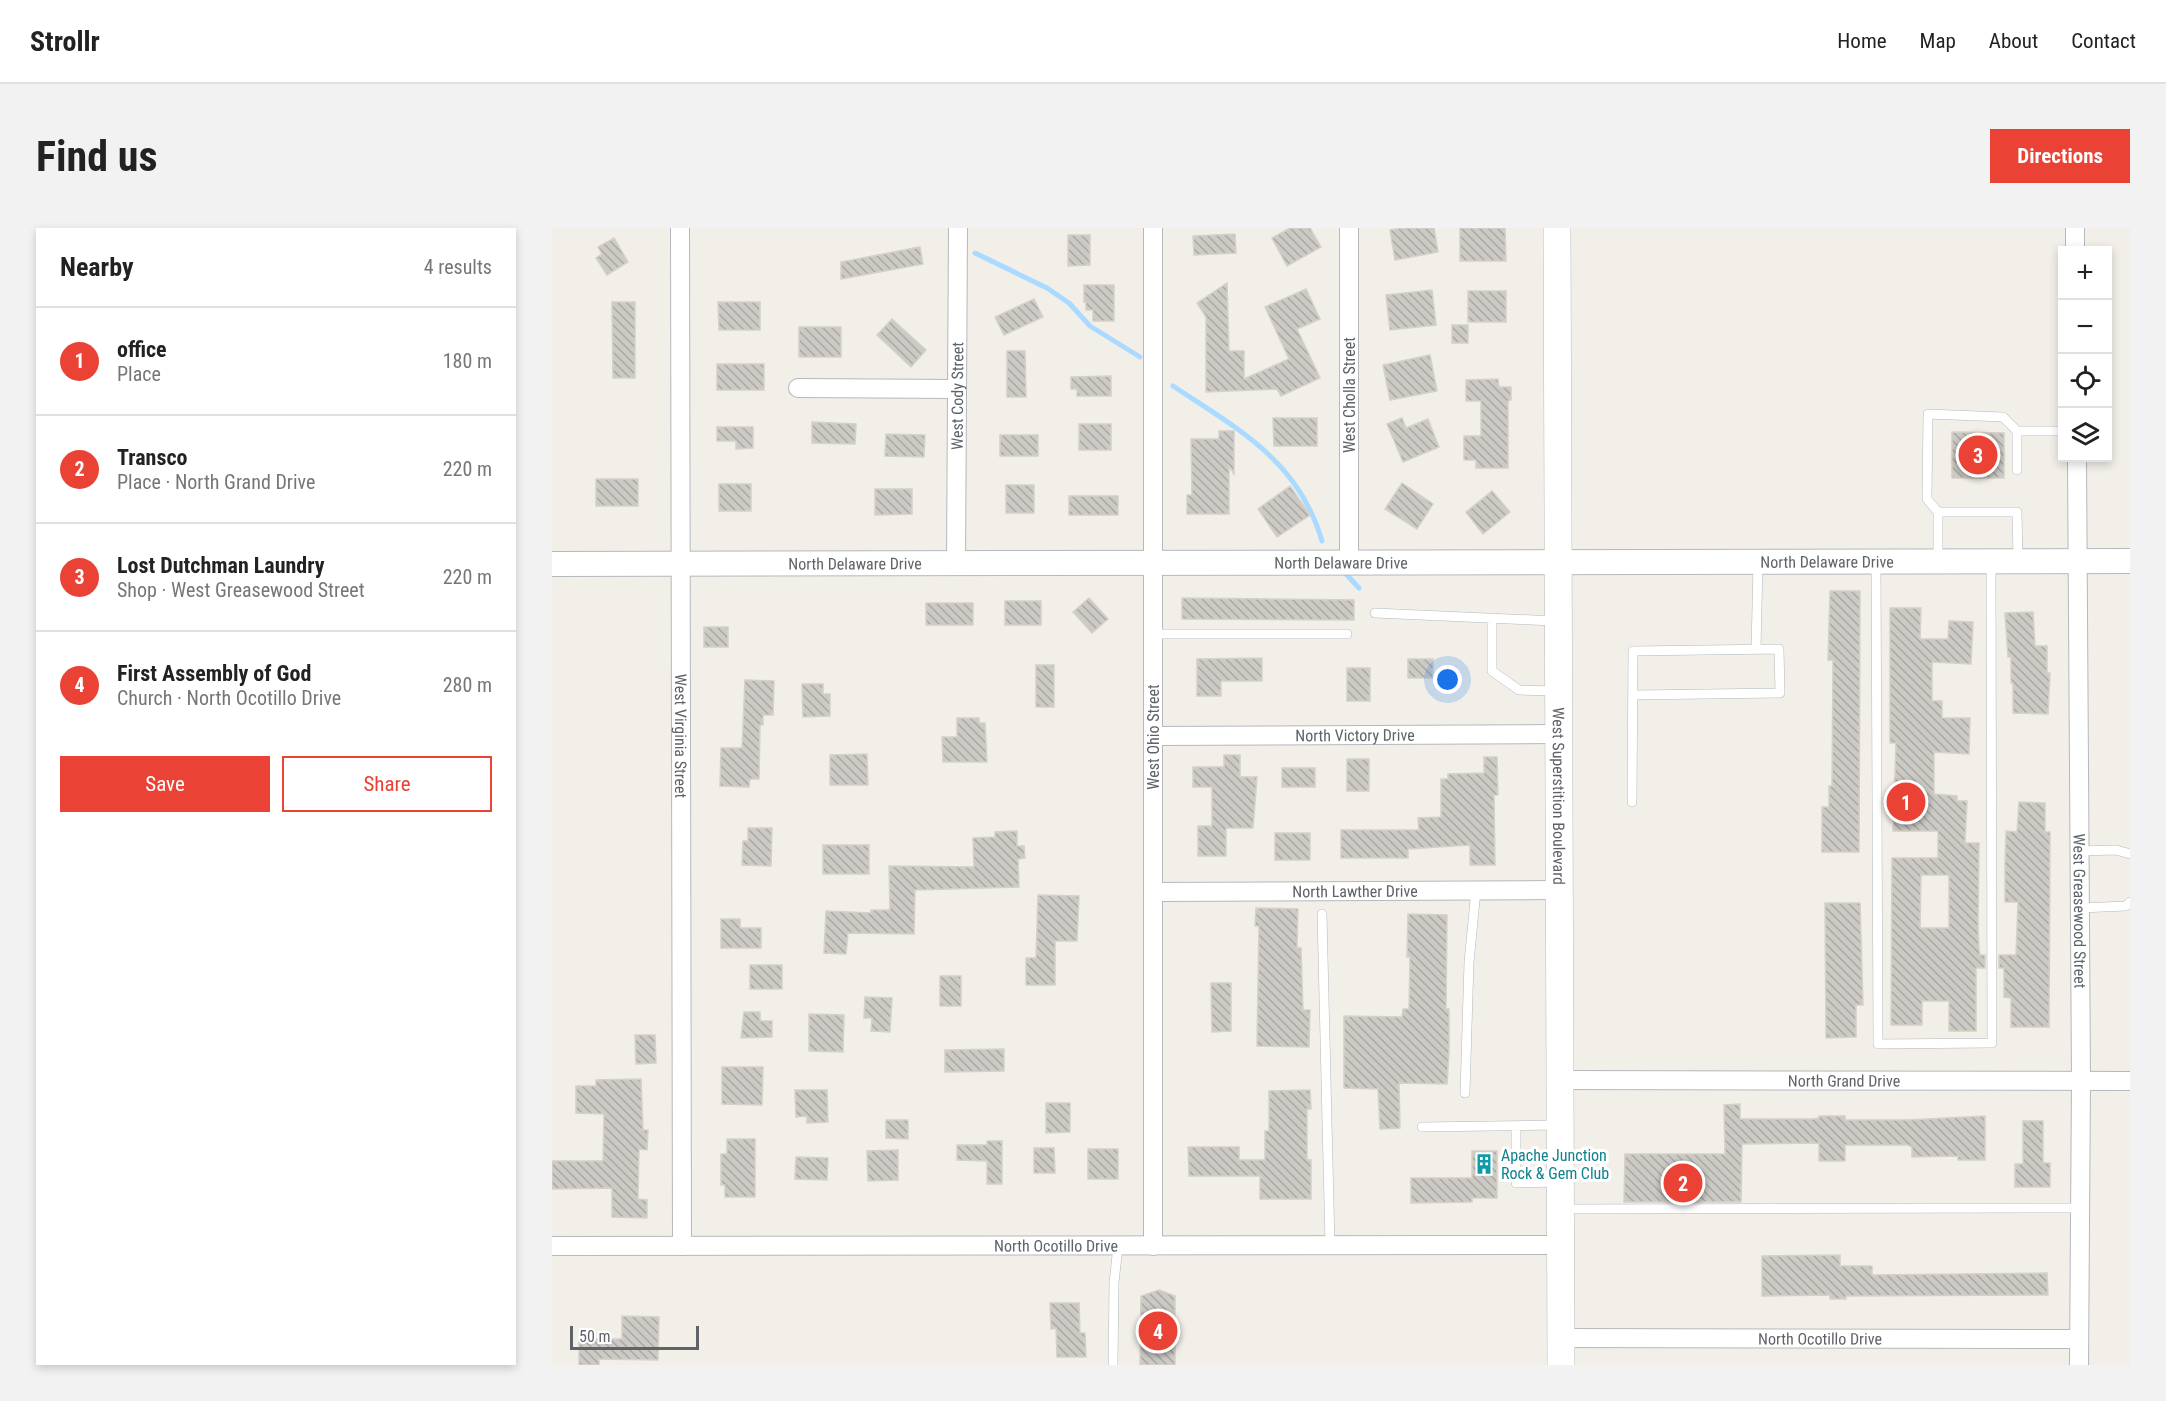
<!DOCTYPE html>
<meta charset="utf-8">
<style>
body{margin:0;font-family:"Roboto Condensed",sans-serif;background:#f2f2f2;color:#222}
.controls{position:absolute;right:18px;top:18px;display:grid;overflow:hidden;border-radius:0px;box-shadow:0 3px 9px #0003}
.controls button{width:54px;height:54px;display:grid;place-items:center;padding:0;border:0;border-bottom:2px solid #e0e0e0;background:#fff;color:#222;font:30px sans-serif}
.scale{position:absolute;left:18px;bottom:15px;width:129px;box-sizing:border-box;padding-left:6px;border:3px solid #5f6368;border-top:0;font-size:16px;line-height:21px;white-space:nowrap;color:#5f6368;-webkit-text-stroke:4px #fff;paint-order:stroke}
.you{position:absolute;left:896px;top:452px;width:21px;height:21px;margin:-15px;border:4px solid #fff;border-radius:50%;background:#1a73e8;box-shadow:0 0 0 9px #1a73e833}
.badge{display:grid;place-items:center;width:39px;height:39px;border-radius:50%;background:#ea4335;color:#fff;font-size:20px;font-weight:700}
.pin{position:absolute;translate:-50% -50%;border:3px solid #fff;box-shadow:0 2px 6px #0006}
.list{margin:0;padding:0;list-style:none}
h2{display:flex;justify-content:space-between;align-items:center;height:78px;margin:0;padding:0 24px;font-size:26px}
h2 small{font-size:20px;font-weight:400;color:#767676}
.list li{display:grid;grid-template-columns:39px 1fr auto;gap:18px;align-items:center;box-sizing:border-box;height:108px;padding:0 24px;border-top:2px solid #e0e0e0}
.list b{display:block;font-size:22px;white-space:nowrap}
.list p{margin:0;font-size:20px;white-space:nowrap;color:#767676}
.list em{font-size:20px;font-style:normal;color:#767676}
.actions{display:flex;gap:12px;padding:18px 24px}
.actions a{flex:1;padding:14px 0;border:2px solid #ea4335;border-radius:0px;text-align:center;font-size:21px;color:#ea4335}
.actions .main{background:#ea4335;color:#fff}
.icon{flex:none;width:33px;height:33px;fill:none;stroke:currentColor;stroke-width:2;stroke-linecap:round;stroke-linejoin:round}
.map{position:relative;flex:none;width:1578px;height:1137px;overflow:hidden;border-radius:0px}
header{display:flex;align-items:center;gap:36px;box-sizing:border-box;height:84px;padding:0 30px;background:#fff;border-bottom:2px solid #e0e0e0}
header strong{font-size:28px}
nav{display:flex;gap:33px;margin-inline-start:auto;font-size:21px}
.intro{display:flex;align-items:center;justify-content:space-between;box-sizing:border-box;height:144px;padding:0 36px}
h1{margin:0;font-size:42px}
.button{padding:15px 27px;border-radius:0px;background:#ea4335;color:#fff;font-size:21px;font-weight:700}
main{display:flex;gap:36px;padding:0 36px}
aside{flex:1;background:#fff;border-radius:0px;box-shadow:0 3px 9px #0003}
.map>svg:first-child{display:block}
.lines{fill:none;stroke-linecap:round;stroke-linejoin:round}
.stream{stroke:#aadaff;stroke-width:5}
.building{fill:url(#building-back-hatch);stroke:#d6d1c6;stroke-width:1.5;fill-rule:evenodd}
.service-casing{stroke:#b5b8bc;stroke-width:10}
.minor-casing{stroke:#b5b8bc;stroke-width:20}
.tertiary-casing{stroke:#b5b8bc;stroke-width:26}
.secondary-casing{stroke:#b6babf;stroke-width:28}
.service{stroke:#fff;stroke-width:9}
.minor{stroke:#fff;stroke-width:18}
.tertiary{stroke:#fff;stroke-width:24}
.secondary{stroke:#fff;stroke-width:27}
.labels{text-anchor:middle;dominant-baseline:central;stroke-width:6;stroke-linejoin:round;paint-order:stroke}
.street-label{font-size:16px;fill:#5f6368;stroke:#fff}
.culture-label{font-size:16px;fill:#0d838f;stroke:#fff;text-anchor:start}
</style>
<header>
<strong>Strollr</strong>
<nav><a>Home</a><a>Map</a><a>About</a><a>Contact</a></nav>
</header>
<div class="intro"><h1>Find us</h1><a class="button">Directions</a></div>
<main>
<aside>
<h2>Nearby<small>4 results</small></h2>
<ul class="list">
<li><span class="badge">1</span><div><b>office</b><p>Place</p></div><em>180 m</em></li>
<li><span class="badge">2</span><div><b>Transco</b><p>Place · North Grand Drive</p></div><em>220 m</em></li>
<li><span class="badge">3</span><div><b>Lost Dutchman Laundry</b><p>Shop · West Greasewood Street</p></div><em>220 m</em></li>
<li><span class="badge">4</span><div><b>First Assembly of God</b><p>Church · North Ocotillo Drive</p></div><em>280 m</em></li>
</ul>
<div class="actions"><a class="main">Save</a><a>Share</a></div>
</aside>
<div class="map">
<svg width="1578" height="1137" viewBox="0 0 1578 1137">
<defs>
<pattern id="building-back-hatch" width="6" height="6" patternUnits="userSpaceOnUse" patternTransform="scale(1.5)"><rect width="6" height="6" fill="#cccac5"/><path d="M-1 5l2 2M0 0l6 6M5-1l2 2" fill="none" stroke="#a9a8a4"/></pattern>
</defs>
<rect width="100%" height="100%" fill="#f1efe8"/>
<g class="lines">
<!-- stream -->
<path class="stream" d="M 423,25 L 495,60 L 517,75 L 538,98 L 588,129
M 621,158 C 686,201 747,233 770,313
M 794,346 L 807,360"/>
</g>
<!-- building -->
<path class="building" d="M 738,0 L 758,0 L 769,19 L 735,38 L 720,10 Z
M 849,0 L 882,0 L 886,24 L 843,32 L 838,2 Z
M 908,0 L 953,0 L 954,33 L 908,33 Z
M 683,6 L 684,25 L 642,27 L 641,8 Z
M 516,7 L 538,7 L 538,37 L 516,38 Z
M 62,10 L 76,34 L 55,47 L 44,30 L 50,26 L 46,19 Z
M 368,19 L 371,36 L 289,51 L 289,34 Z
M 675,55 L 677,123 L 692,123 L 692,151 L 737,131 L 713,79 L 754,61 L 768,91 L 745,101 L 768,150 L 729,168 L 725,161 L 654,164 L 654,89 L 645,75 Z
M 532,57 L 562,57 L 562,93 L 541,93 L 541,82 L 534,82 L 534,74 L 532,74 Z
M 880,62 L 884,97 L 838,102 L 834,67 Z
M 916,63 L 954,63 L 954,94 L 916,94 Z
M 482,71 L 491,89 L 452,107 L 443,89 Z
M 60,74 L 83,74 L 83,150 L 61,150 Z
M 166,74 L 208,74 L 208,102 L 167,102 Z
M 340,91 L 374,122 L 359,139 L 325,107 Z
M 900,97 L 916,97 L 916,115 L 900,115 Z
M 247,99 L 289,99 L 289,129 L 247,129 Z
M 455,123 L 473,123 L 474,169 L 455,169 Z
M 878,127 L 885,163 L 838,172 L 831,137 Z
M 165,136 L 212,136 L 212,162 L 165,162 Z
M 559,148 L 559,168 L 525,168 L 525,161 L 519,161 L 519,149 Z
M 946,151 L 947,159 L 959,159 L 959,172 L 956,173 L 956,240 L 924,240 L 924,232 L 912,232 L 912,208 L 929,208 L 929,173 L 914,173 L 914,152 Z
M 721,190 L 765,190 L 765,218 L 722,218 Z
M 850,190 L 854,200 L 876,191 L 887,219 L 851,234 L 835,196 Z
M 260,194 L 304,196 L 303,216 L 260,215 Z
M 527,196 L 559,196 L 559,222 L 527,222 Z
M 165,199 L 201,199 L 201,220 L 184,221 L 184,213 L 165,213 Z
M 667,203 L 682,203 L 682,246 L 677,238 L 677,286 L 635,286 L 635,267 L 640,267 L 639,211 L 667,211 Z
M 1400,204 L 1452,205 L 1452,250 L 1400,250 Z
M 334,206 L 373,207 L 372,229 L 333,228 Z
M 448,207 L 486,207 L 486,228 L 448,228 Z
M 44,251 L 86,251 L 86,278 L 44,278 Z
M 850,255 L 881,276 L 865,301 L 833,281 Z
M 167,256 L 199,256 L 199,283 L 167,283 Z
M 454,257 L 482,257 L 482,285 L 454,285 Z
M 738,258 L 758,287 L 725,309 L 706,281 Z
M 323,261 L 360,261 L 360,286 L 323,287 Z
M 940,263 L 958,284 L 931,306 L 914,284 Z
M 517,268 L 566,268 L 566,287 L 517,287 Z
M 1278,363 L 1308,363 L 1307,624 L 1270,624 L 1270,579 L 1277,579 L 1277,558 L 1280,558 L 1281,432 L 1276,432 Z
M 537,370 L 556,391 L 540,405 L 521,384 Z
M 630,370 L 802,372 L 802,392 L 630,391 Z
M 453,373 L 489,373 L 489,397 L 453,397 Z
M 374,375 L 421,375 L 421,397 L 374,397 Z
M 1338,380 L 1369,380 L 1368,411 L 1396,411 L 1397,393 L 1421,394 L 1419,436 L 1380,434 L 1380,473 L 1390,473 L 1390,490 L 1418,490 L 1417,526 L 1382,524 L 1382,566 L 1405,568 L 1405,573 L 1415,573 L 1413,615 L 1427,615 L 1426,700 L 1427,721 L 1428,727 L 1433,727 L 1433,740 L 1424,740 L 1424,803 L 1397,803 L 1397,773 L 1370,773 L 1370,797 L 1339,797 L 1340,630 L 1386,630 L 1386,603 L 1341,603 L 1344,515 L 1338,515 ZM 1369,647 L 1397,647 L 1397,700 L 1368,700 Z
M 1481,384 L 1483,418 L 1495,418 L 1495,445 L 1498,445 L 1496,486 L 1461,485 L 1461,455 L 1459,455 L 1459,429 L 1456,429 L 1453,385 Z
M 152,399 L 176,399 L 176,419 L 152,419 Z
M 710,430 L 710,453 L 669,453 L 669,468 L 645,468 L 645,431 Z
M 856,431 L 881,431 L 881,450 L 856,450 Z
M 484,437 L 502,437 L 502,479 L 484,479 Z
M 795,440 L 818,440 L 818,473 L 795,473 Z
M 193,452 L 222,453 L 221,487 L 211,487 L 211,497 L 208,497 L 207,551 L 198,551 L 197,559 L 168,558 L 169,520 L 190,520 Z
M 250,456 L 271,456 L 271,466 L 278,466 L 278,488 L 251,489 Z
M 405,490 L 427,490 L 427,495 L 433,495 L 435,534 L 391,534 L 390,509 L 405,509 Z
M 315,526 L 316,557 L 278,557 L 278,527 Z
M 672,527 L 688,527 L 688,549 L 705,549 L 701,600 L 674,600 L 674,628 L 646,628 L 646,598 L 660,598 L 660,559 L 641,559 L 641,539 L 672,539 Z
M 932,529 L 945,529 L 946,567 L 942,567 L 943,637 L 918,637 L 918,617 L 856,621 L 856,630 L 789,630 L 789,602 L 867,602 L 866,590 L 889,589 L 889,551 L 896,551 L 896,546 L 932,545 Z
M 795,531 L 817,531 L 817,563 L 795,563 Z
M 730,540 L 763,540 L 763,559 L 730,559 Z
M 1467,574 L 1493,575 L 1493,604 L 1498,604 L 1497,799 L 1459,799 L 1459,770 L 1452,769 L 1452,740 L 1447,740 L 1447,727 L 1464,727 L 1466,674 L 1453,674 L 1453,637 L 1454,603 L 1465,604 Z
M 196,600 L 220,600 L 219,638 L 190,637 L 191,613 L 196,613 Z
M 465,603 L 465,618 L 472,618 L 473,630 L 466,631 L 467,659 L 363,662 L 362,706 L 296,705 L 294,726 L 272,725 L 274,683 L 319,685 L 319,682 L 338,682 L 337,638 L 422,639 L 421,610 L 443,609 L 443,604 Z
M 723,605 L 758,605 L 758,632 L 723,632 Z
M 271,617 L 317,617 L 317,646 L 271,646 Z
M 486,667 L 527,668 L 525,713 L 503,713 L 503,757 L 474,757 L 474,730 L 484,730 Z
M 1273,675 L 1308,675 L 1311,777 L 1304,777 L 1304,809 L 1274,810 Z
M 704,680 L 746,681 L 745,720 L 749,720 L 751,782 L 758,782 L 757,819 L 705,818 L 707,698 L 703,698 Z
M 856,686 L 895,687 L 894,781 L 897,781 L 897,824 L 895,856 L 847,855 L 848,900 L 828,901 L 826,861 L 792,860 L 792,788 L 850,789 L 851,781 L 857,781 L 858,729 L 855,729 Z
M 169,691 L 188,691 L 188,700 L 209,700 L 209,720 L 169,720 Z
M 198,737 L 230,737 L 230,761 L 198,761 Z
M 388,748 L 409,748 L 409,778 L 388,778 Z
M 659,755 L 679,755 L 679,803 L 660,804 Z
M 313,769 L 340,770 L 338,804 L 319,803 L 320,790 L 312,790 Z
M 192,784 L 208,784 L 208,793 L 220,793 L 220,809 L 189,810 Z
M 257,786 L 292,787 L 291,824 L 257,823 Z
M 83,807 L 103,807 L 104,835 L 84,836 Z
M 452,821 L 452,843 L 393,844 L 393,822 Z
M 170,839 L 211,839 L 210,877 L 170,876 Z
M 89,851 L 91,902 L 96,902 L 95,922 L 87,921 L 86,971 L 95,972 L 95,990 L 60,989 L 60,960 L 0,961 L 0,933 L 51,933 L 52,886 L 24,885 L 24,858 L 44,858 L 44,852 Z
M 243,862 L 275,862 L 276,894 L 255,895 L 255,888 L 244,889 Z
M 758,862 L 759,881 L 755,881 L 755,932 L 759,932 L 759,971 L 708,971 L 708,948 L 637,948 L 636,919 L 687,919 L 687,932 L 713,932 L 713,903 L 717,903 L 717,863 Z
M 494,875 L 518,875 L 518,904 L 494,905 Z
M 1188,876 L 1188,891 L 1261,891 L 1267,890 L 1267,888 L 1293,888 L 1293,892 L 1356,892 L 1433,888 L 1433,932 L 1406,932 L 1406,928 L 1360,929 L 1360,919 L 1356,917 L 1293,917 L 1293,933 L 1267,933 L 1267,915 L 1190,916 L 1189,974 L 1072,974 L 1073,926 L 1173,926 L 1172,877 Z
M 334,892 L 356,892 L 356,911 L 334,910 Z
M 1471,893 L 1491,893 L 1491,935 L 1498,935 L 1498,959 L 1463,959 L 1463,936 L 1471,936 Z
M 175,911 L 203,911 L 203,969 L 173,969 L 173,957 L 169,957 L 169,926 L 175,926 Z
M 435,913 L 450,913 L 450,956 L 435,956 L 435,933 L 405,932 L 405,917 L 435,917 Z
M 482,920 L 502,920 L 503,945 L 482,945 Z
M 536,921 L 566,921 L 566,951 L 536,951 Z
M 346,922 L 346,952 L 316,953 L 315,923 Z
M 920,923 L 945,923 L 945,970 L 920,970 L 920,974 L 859,975 L 859,950 L 920,950 Z
M 244,929 L 276,930 L 275,952 L 243,951 Z
M 1288,1027 L 1288,1038 L 1320,1038 L 1320,1047 L 1495,1045 L 1496,1067 L 1294,1068 L 1294,1071 L 1278,1071 L 1278,1067 L 1210,1068 L 1210,1028 Z
M 607,1062 L 623,1068 L 623,1137 L 588,1137 L 589,1068 Z
M 498,1075 L 527,1075 L 528,1105 L 533,1105 L 534,1129 L 505,1129 L 504,1100 L 499,1101 Z
M 70,1088 L 107,1089 L 106,1132 L 47,1131 L 47,1137 L 27,1137 L 27,1111 L 70,1111 Z"/>
<g class="lines">
<!-- service casing -->
<g class="service-casing">
<path id="service" d="M 1465,203 L 1510,203
M 1386,284 L 1375,271 L 1376,186 L 1451,189 L 1465,203 L 1465,242
M 1386,332 L 1386,284 L 1465,284 L 1466,332
M 1324,335 L 1326,816 L 1440,815 L 1439,335
M 823,385 L 1003,393
M 940,390 L 940,443 L 967,462 L 1005,463
M 601,406 L 795,406
M 1204,421 L 1206,336
M 1080,574 L 1081,423 L 1227,421 L 1228,465 L 1082,467
M 1527,623 L 1564,622 L 1578,626
M 1528,680 L 1574,678 L 1578,674
M 770,686 L 778,1017
M 913,865 L 917,734 L 924,662
M 964,898 L 964,955 L 1005,954
M 870,899 L 1005,897
M 1011,981 L 1528,980
M 561,1137 L 562,1055 L 566,1018"/>
</g>
<!-- minor casing -->
<g class="minor-casing">
<g id="minor">
<path id="s1" d="M 128,0 L 130,1018"/>
<path d="M 601,0 L 601,1018"/>
<path d="M 797,0 L 797,334"/>
<path d="M 1523,0 L 1523,22"/>
<path d="M 246,160 L 405,161"/>
<path id="s2" d="M 1525,230 L 1529,853 L 1527,1137"/>
<path id="s3" d="M 404,336 L 406,0"/>
<path id="s4" d="M 601,508 L 1005,506"/>
<path id="s5" d="M 601,664 L 1006,662"/>
<path id="s6" d="M 1007,852 L 1578,853"/>
<path id="s7" d="M 0,1018 L 1009,1017"/>
<path id="s8" d="M 1008,1110 L 1527,1111"/>
</g>
</g>
<!-- tertiary casing -->
<g class="tertiary-casing">
<g id="tertiary">
<path id="s9" d="M 0,336 L 1578,333"/>
</g>
</g>
<!-- secondary casing -->
<g class="secondary-casing">
<g id="secondary">
<path id="s10" d="M 1005,0 L 1009,1137"/>
</g>
</g>
<!-- service -->
<use href="#service" class="service"/>
<!-- minor -->
<use href="#minor" class="minor"/>
<!-- tertiary -->
<use href="#tertiary" class="tertiary"/>
<!-- secondary -->
<use href="#secondary" class="secondary"/>
</g>
<!-- icons -->
<defs>
<g id="building-bare" transform="scale(1.62)"><path d="M-4-6H4V6H1V3H-1V6H-4ZM-2.5-4.3h1.7v1.8h-1.7ZM.8-4.3h1.7v1.8H.8ZM-2.5-1h1.7V.8h-1.7ZM.8-1h1.7V.8H.8Z" fill="#0f9aa8" stroke="#fff" stroke-width="2.5" paint-order="stroke"/></g>
</defs>
<g fill-rule="evenodd">
<use href="#building-bare" x="932" y="936"/>
</g>
<g class="labels">
<!-- street labels -->
<g class="street-label">
<text transform="translate(797 167) rotate(-90)">West Cholla Street</text>
<text stroke="none"><textPath href="#s3" startOffset="168">West Cody Street</textPath></text>
<text stroke="none"><textPath href="#s9" startOffset="1275">North Delaware Drive</textPath></text>
<text stroke="none"><textPath href="#s9" startOffset="789">North Delaware Drive</textPath></text>
<text stroke="none"><textPath href="#s9" startOffset="303">North Delaware Drive</textPath></text>
<text stroke="none"><textPath href="#s4" startOffset="202">North Victory Drive</textPath></text>
<text stroke="none"><textPath href="#s1" startOffset="508">West Virginia Street</textPath></text>
<text transform="translate(601 509) rotate(-90)">West Ohio Street</text>
<text stroke="none"><textPath href="#s10" startOffset="568">West Superstition Boulevard</textPath></text>
<text stroke="none"><textPath href="#s5" startOffset="202">North Lawther Drive</textPath></text>
<text stroke="none"><textPath href="#s2" startOffset="453">West Greasewood Street</textPath></text>
<text stroke="none"><textPath href="#s6" startOffset="285">North Grand Drive</textPath></text>
<text stroke="none"><textPath href="#s7" startOffset="504">North Ocotillo Drive</textPath></text>
<text stroke="none"><textPath href="#s8" startOffset="260">North Ocotillo Drive</textPath></text>
</g>
<!-- culture labels -->
<g class="culture-label">
<text x="949" y="927">Apache Junction<tspan x="949" dy="18">Rock &amp; Gem Club</tspan></text>
</g>
</g>
</svg>
<div class="controls">
<button>+</button>
<button>−</button>
<button><svg class="icon" aria-label="locate" viewBox="0 0 24 24"><circle cx="12" cy="12" r="6"/><path d="M12 2v4M12 18v4M2 12h4M18 12h4"/></svg></button>
<button><svg class="icon" aria-label="layers" viewBox="0 0 24 24"><path d="M12 4l9 5-9 5-9-5zM3 14l9 5 9-5"/></svg></button>
</div>
<div class="scale">50 m</div>
<div class="you"></div>
<div class="pin badge" style="left:1354px;top:574px">1</div>
<div class="pin badge" style="left:1131px;top:955px">2</div>
<div class="pin badge" style="left:1426px;top:227px">3</div>
<div class="pin badge" style="left:606px;top:1103px">4</div>
</div>
</main>
